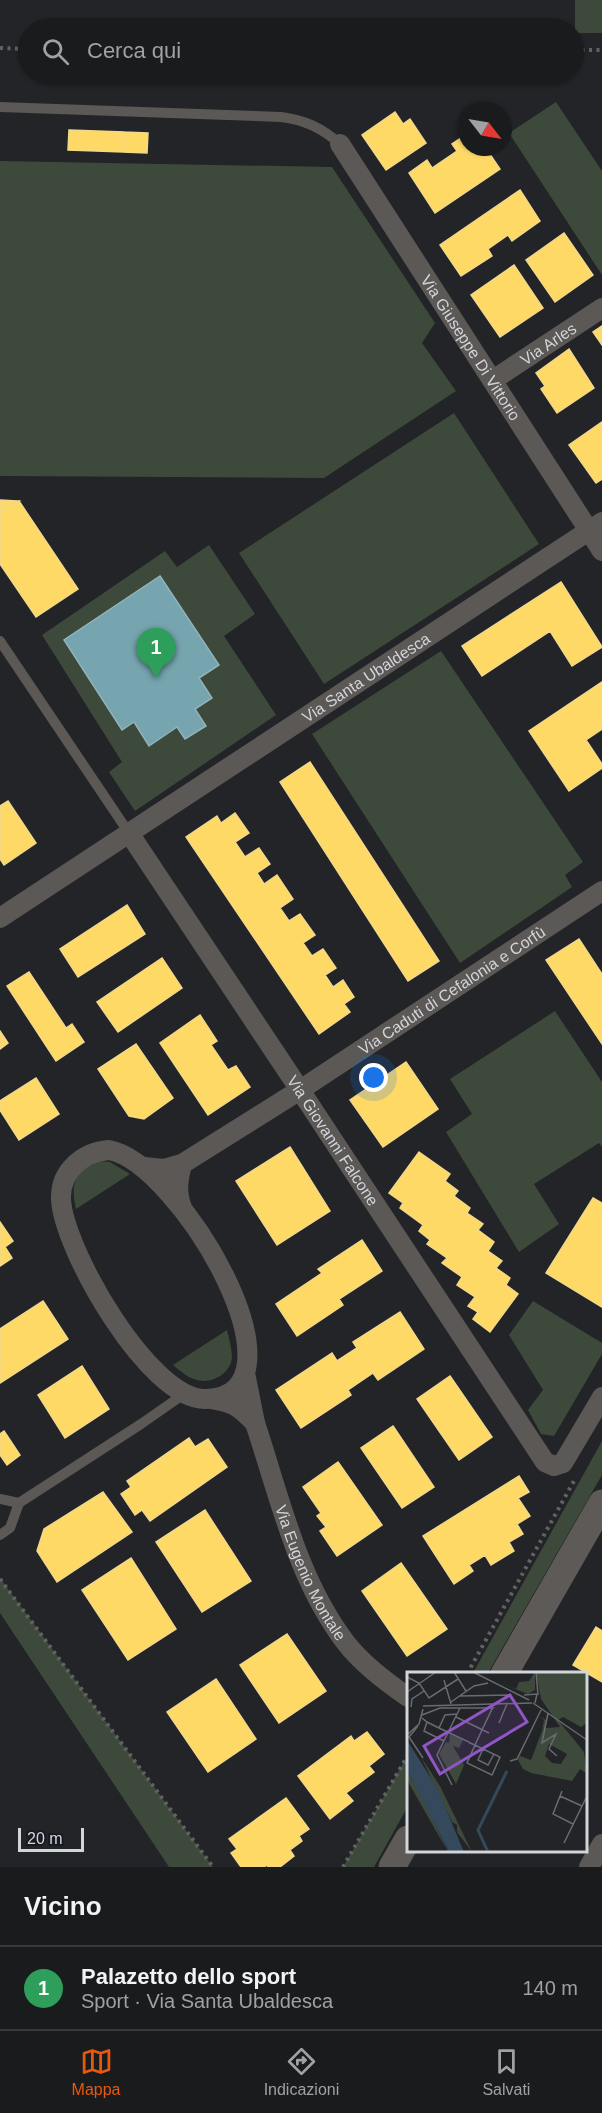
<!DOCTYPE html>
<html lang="it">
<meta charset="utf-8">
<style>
body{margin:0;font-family:Helvetica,sans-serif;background:#232426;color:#f1f3f6}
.compass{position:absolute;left:458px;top:102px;width:54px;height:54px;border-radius:50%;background:#1a1b1d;box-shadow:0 2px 4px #0004;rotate:121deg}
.scale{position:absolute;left:18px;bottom:15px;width:66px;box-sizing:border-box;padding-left:6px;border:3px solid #d2d5da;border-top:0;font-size:16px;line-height:21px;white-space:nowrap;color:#d2d5da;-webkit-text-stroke:4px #161a21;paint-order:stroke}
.you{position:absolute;left:374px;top:1078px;width:21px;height:21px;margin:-15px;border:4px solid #fff;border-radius:50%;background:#1a73e8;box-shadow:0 0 0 9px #1a73e833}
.badge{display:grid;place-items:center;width:39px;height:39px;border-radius:50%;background:#ea580c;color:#fff;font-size:20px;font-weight:700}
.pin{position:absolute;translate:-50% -50px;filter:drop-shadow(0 2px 3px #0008)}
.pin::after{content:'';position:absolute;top:32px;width:21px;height:18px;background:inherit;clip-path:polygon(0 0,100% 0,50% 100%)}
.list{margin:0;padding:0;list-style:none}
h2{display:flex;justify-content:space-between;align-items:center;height:78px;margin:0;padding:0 24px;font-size:26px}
h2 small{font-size:20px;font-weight:400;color:#9fa1a4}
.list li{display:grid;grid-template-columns:39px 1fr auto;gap:18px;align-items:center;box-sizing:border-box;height:84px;padding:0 24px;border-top:2px solid #38393b}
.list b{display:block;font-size:22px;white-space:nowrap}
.list p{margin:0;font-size:20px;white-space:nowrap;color:#9fa1a4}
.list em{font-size:20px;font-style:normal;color:#9fa1a4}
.icon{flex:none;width:33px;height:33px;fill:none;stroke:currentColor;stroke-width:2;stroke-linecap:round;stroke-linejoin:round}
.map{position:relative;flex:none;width:602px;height:1867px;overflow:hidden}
.search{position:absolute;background:#1a1b1d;box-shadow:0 2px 4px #0004;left:18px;right:18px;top:18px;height:66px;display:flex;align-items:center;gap:15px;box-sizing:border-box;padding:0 21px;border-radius:33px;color:#9fa1a4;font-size:22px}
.sheet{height:162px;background:#1a1b1d}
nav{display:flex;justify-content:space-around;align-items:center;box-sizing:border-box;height:84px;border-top:2px solid #38393b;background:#1a1b1d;font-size:16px;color:#9fa1a4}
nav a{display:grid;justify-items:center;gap:3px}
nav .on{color:#ea580c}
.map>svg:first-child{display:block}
.green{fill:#3d493a}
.homes{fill:#ffd966;stroke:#f2d889;stroke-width:1.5}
.public{fill:#76a5af;stroke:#92b3bc;stroke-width:1.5}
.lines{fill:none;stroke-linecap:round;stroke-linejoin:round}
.path{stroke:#636262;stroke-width:4;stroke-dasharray:3 4.5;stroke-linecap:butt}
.lane{stroke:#5b5855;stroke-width:10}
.street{stroke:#5b5855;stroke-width:20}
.secondary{stroke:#5d5a58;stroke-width:27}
.labels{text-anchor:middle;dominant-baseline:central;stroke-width:6;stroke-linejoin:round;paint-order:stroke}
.street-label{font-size:16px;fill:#d2d5da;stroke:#161a21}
.inset-river{fill:none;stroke:#34495b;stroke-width:3}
.inset-road{fill:none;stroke:#686b6f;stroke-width:1.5}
.view{fill:#9156c6;fill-opacity:0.15;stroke:#9156c6;stroke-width:3}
.inset-edge{fill:none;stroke:#d2d5da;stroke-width:3}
</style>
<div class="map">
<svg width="602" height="1867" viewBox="0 0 602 1867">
<rect width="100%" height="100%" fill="#222427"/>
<!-- green -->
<path class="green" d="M 575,0 L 602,0 L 602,33 L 575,33 Z
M 556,102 L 602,171 L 602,275 L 509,133 Z
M 0,161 L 332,167 L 435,323 L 422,343 L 456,391 L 324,478 L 0,476 Z
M 454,413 L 539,544 L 324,684 L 239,553 Z
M 209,545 L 255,614 L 224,636 L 276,715 L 135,811 L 109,772 L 122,762 L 42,635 L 165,551 L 177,567 Z
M 441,651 L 583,862 L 565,875 L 572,887 L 460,963 L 312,734 Z
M 555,1011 L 602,1082 L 602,1147 L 599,1143 L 534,1184 L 559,1224 L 519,1252 L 446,1132 L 472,1114 L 450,1079 Z
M 99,1161 L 110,1162 L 130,1174 L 76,1209 C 70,1184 75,1171 99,1161 Z
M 533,1301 L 602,1343 L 602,1354 L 554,1436 L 541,1434 L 528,1410 L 543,1390 L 509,1335 Z
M 227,1330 C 229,1338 232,1349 232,1358 C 230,1374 212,1384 197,1380 C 188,1378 180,1371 173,1365 Z
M 602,1441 L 602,1475 L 488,1673 L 473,1673 Z
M 0,1578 L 213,1867 L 169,1867 L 0,1613 Z
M 408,1755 L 408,1806 L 374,1867 L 343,1867 Z"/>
<!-- homes -->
<path class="homes" d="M 395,112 L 403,124 L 410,119 L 426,143 L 386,170 L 362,135 Z
M 69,130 L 124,132 L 123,152 L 68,150 Z
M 124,132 L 148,133 L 147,153 L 123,152 Z
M 467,134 L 467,147 L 485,147 L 500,169 L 435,213 L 409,173 L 427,160 L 432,168 L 457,151 L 452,144 Z
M 520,190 L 540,221 L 512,241 L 508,235 L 488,249 L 492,256 L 461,276 L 440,245 Z
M 564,233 L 593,275 L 555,302 L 526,260 Z
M 514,265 L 543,308 L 500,337 L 471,295 Z
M 602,326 L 602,345 L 593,332 Z
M 569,349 L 594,388 L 557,413 L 541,389 L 545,386 L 536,373 Z
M 602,422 L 602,479 L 596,483 L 569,445 Z
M 0,500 L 19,501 L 0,512 Z
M 19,501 L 78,589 L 36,617 L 0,564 L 0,512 Z
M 561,582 L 602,647 L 572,666 L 550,631 L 482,676 L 462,646 Z
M 602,682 L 602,729 L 586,740 L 602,764 L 602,768 L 569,791 L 529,731 Z
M 310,762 L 439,961 L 408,981 L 280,782 Z
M 8,801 L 36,843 L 4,865 L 0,859 L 0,806 Z
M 235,813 L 249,833 L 235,842 L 245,857 L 259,848 L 270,864 L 257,873 L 264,884 L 277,875 L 293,899 L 280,908 L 289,921 L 300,914 L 315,935 L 303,943 L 312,956 L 323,949 L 336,968 L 325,975 L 333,987 L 343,980 L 354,997 L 344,1004 L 350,1012 L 319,1034 L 186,837 L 217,816 L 221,823 Z
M 127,905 L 145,934 L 78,977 L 60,949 Z
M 579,939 L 602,974 L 602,1044 L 546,960 Z
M 162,958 L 182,988 L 118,1032 L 97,1002 Z
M 29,972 L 66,1028 L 72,1024 L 84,1042 L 56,1061 L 7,986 Z
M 200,1015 L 217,1041 L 211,1045 L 228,1070 L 236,1066 L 250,1087 L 208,1115 L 160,1043 Z
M 0,1031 L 8,1043 L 0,1049 Z
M 136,1044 L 173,1098 L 144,1119 L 129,1116 L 98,1069 Z
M 406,1062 L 438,1109 L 383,1147 L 350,1100 Z
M 36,1078 L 59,1114 L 19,1140 L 0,1110 L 0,1101 Z
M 290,1147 L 330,1211 L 277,1245 L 236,1181 Z
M 419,1152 L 450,1174 L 445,1181 L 458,1191 L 454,1196 L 470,1208 L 467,1213 L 483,1224 L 478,1230 L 494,1242 L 488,1251 L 502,1261 L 496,1268 L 510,1278 L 506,1285 L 518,1294 L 490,1332 L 473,1319 L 478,1312 L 468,1306 L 475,1297 L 457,1285 L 462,1277 L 442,1263 L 447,1258 L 427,1244 L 430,1240 L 419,1231 L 423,1225 L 400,1208 L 403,1203 L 389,1193 Z
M 593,1198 L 602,1203 L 602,1307 L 546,1273 Z
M 0,1222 L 13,1241 L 5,1247 L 12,1258 L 0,1266 Z
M 362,1240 L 382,1271 L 339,1299 L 343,1305 L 297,1336 L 276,1304 L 322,1273 L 318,1269 Z
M 43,1301 L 68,1339 L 0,1383 L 0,1329 Z
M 400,1312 L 424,1349 L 378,1380 L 373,1373 L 348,1390 L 351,1395 L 301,1428 L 276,1390 L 332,1353 L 337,1361 L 357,1348 L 353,1342 Z
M 82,1366 L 109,1409 L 65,1438 L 38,1395 Z
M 450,1376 L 492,1437 L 459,1460 L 417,1399 Z
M 393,1426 L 434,1487 L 402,1508 L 361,1448 Z
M 4,1431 L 20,1455 L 7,1465 L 0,1455 L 0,1434 Z
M 189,1438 L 195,1447 L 208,1439 L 227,1467 L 150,1521 L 142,1510 L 135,1515 L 121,1494 L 131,1487 L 127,1481 Z
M 338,1462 L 382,1525 L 337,1556 L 320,1531 L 326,1527 L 317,1516 L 321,1513 L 303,1487 Z
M 519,1476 L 529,1492 L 518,1498 L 530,1516 L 517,1524 L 523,1534 L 509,1542 L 514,1551 L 491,1565 L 485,1555 L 469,1565 L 473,1571 L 454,1584 L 423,1536 Z
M 103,1492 L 132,1532 L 57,1582 L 37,1551 L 44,1529 Z
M 205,1510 L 251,1581 L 202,1612 L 156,1542 Z
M 131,1558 L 176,1629 L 128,1660 L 82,1590 Z
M 401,1563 L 447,1629 L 407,1656 L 362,1591 Z
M 596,1627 L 602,1631 L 602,1682 L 573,1665 Z
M 287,1634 L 326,1691 L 279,1723 L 240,1665 Z
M 216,1679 L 256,1739 L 208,1772 L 167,1712 Z
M 367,1732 L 384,1754 L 369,1766 L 374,1772 L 346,1793 L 353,1801 L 330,1819 L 298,1776 L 351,1736 L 354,1741 Z
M 286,1798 L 309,1829 L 299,1836 L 302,1841 L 290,1850 L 294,1856 L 280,1867 L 268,1867 L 267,1865 L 264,1867 L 241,1867 L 231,1853 L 237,1849 L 229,1839 Z"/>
<!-- public -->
<path class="public" d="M 160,576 L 219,665 L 199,678 L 212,698 L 195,709 L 206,726 L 185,739 L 177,727 L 149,746 L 134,722 L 122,730 L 64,640 Z"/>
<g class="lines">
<!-- path -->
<path class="path" d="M 0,48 L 28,49
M 574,50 L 602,50
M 0,1579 L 213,1867
M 467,1674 L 575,1479
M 343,1867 L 408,1755"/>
<!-- lane -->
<path class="lane" d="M 0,107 L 281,117 C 305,120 322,128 340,144
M 0,641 L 129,833
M 0,1499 L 19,1503 L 10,1528 L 0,1535
M 19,1503 L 141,1424 L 184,1394"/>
<!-- street -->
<g class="street">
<path id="s1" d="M 340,144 L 602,551"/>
<path id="s2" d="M 493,380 L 602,308"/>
<path id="s3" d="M 129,833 L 300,1090 L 545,1462 L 554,1466 L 563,1463 L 602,1397"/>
<path id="s4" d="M 0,918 L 602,522"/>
<path d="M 109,1150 C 180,1163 316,1395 206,1399 C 150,1401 63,1249 61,1199 C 60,1171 83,1152 109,1150 Z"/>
<path id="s5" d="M 182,1164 L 300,1090 L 602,891"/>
<path d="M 144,1167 L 164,1169 L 182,1164 C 178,1180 176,1192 182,1208"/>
<path d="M 211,1399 C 234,1403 239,1406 255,1423 L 245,1373"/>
<path id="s6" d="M 255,1423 C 280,1498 297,1579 346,1643 C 363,1665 386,1682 408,1697"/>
<path d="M 589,1867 L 602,1844"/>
</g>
<!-- secondary -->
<path class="secondary" d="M 504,1674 L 602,1503
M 392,1867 L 408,1839"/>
</g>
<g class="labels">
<!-- street labels -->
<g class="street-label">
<text stroke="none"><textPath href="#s2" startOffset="66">Via Arles</textPath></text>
<text stroke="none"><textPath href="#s1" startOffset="242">Via Giuseppe Di Vittorio</textPath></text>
<text stroke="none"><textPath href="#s4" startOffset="438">Via Santa Ubaldesca</textPath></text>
<text stroke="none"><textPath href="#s5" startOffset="321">Via Caduti di Cefalonia e Corfù</textPath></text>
<text stroke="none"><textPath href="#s3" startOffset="369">Via Giovanni Falcone</textPath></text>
<text stroke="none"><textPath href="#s6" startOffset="160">Via Eugenio Montale</textPath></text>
</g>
</g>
<!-- overview -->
<g transform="translate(407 1672)">
<rect width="180" height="180" fill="#222427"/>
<path d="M 128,0 L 128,18 L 121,22 L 90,10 L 109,17 L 112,10 L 122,9 ZM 129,0 L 180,0 L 180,51 L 174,55 L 156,45 L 151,48 L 177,80 L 180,102 L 173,97 L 165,109 L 124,101 L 116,97 L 111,88 L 113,84 L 124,88 L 135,59 L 137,48 L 132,44 L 139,48 L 139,56 L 153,55 L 134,27 ZM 142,72 L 160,82 L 154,92 L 145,91 L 138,84 ZM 43,62 L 56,68 L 52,76 L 46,74 L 57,93 L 49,112 L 32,82 L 39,70 L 42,71 ZM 14,85 L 33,114 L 65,180 L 50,160 L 50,153 L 45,150 ZM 0,98 L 16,127 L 41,180 L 0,108 Z" fill="#3d493a" fill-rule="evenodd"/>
<path d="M 0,68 L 30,116 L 57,180 L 41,180 L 40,176 L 0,98 Z" fill="#34495b"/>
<path class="inset-river" d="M 81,180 L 71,158 L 100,99"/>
<path class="inset-road" d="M 47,0 L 59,19M 66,0 L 122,28M 129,0 L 131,23M 0,5 L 12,11 L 22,26 L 51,7M 37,8 L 44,32M 0,20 L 29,0M 117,23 L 130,22 L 128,31M 53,24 L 103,23M 44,30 L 67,14 L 81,11M 126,31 L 180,68M 16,34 L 125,31M 4,35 L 5,27 L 17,19M 141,41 L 135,71 L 149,62 L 142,77 L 150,84M 49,45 L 82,61M 15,46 L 20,50 L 32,56 L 62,70 L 63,71 L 68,73 L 76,77 L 93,85 L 85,103 L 60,91 L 68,73 L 75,58 L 85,37 L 86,36 L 33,36 L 15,43M 20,50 L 17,59 L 37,69M 92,51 L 100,32M 11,54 L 2,65 L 16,86M 32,56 L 38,43 L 50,42M 0,63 L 12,52 L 16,37M 76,77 L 71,88 L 81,93 L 87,82M 103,89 L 110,87 L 135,36M 45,113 L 30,83 L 53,36M 155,119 L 146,142 L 166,152M 153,124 L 175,134M 157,171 L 180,124"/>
<path class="view" d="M 103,23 L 120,50 L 33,102 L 17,74 Z"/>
<rect width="180" height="180" class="inset-edge"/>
</g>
</svg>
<svg class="compass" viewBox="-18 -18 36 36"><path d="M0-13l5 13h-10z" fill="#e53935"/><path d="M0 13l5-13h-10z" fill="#9fa1a4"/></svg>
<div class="scale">20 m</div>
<div class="you"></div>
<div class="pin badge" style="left:156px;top:678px;background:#2e9e5b">1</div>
<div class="search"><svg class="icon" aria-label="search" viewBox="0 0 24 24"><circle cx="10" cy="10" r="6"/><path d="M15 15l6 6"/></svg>Cerca qui</div>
</div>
<section class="sheet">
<h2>Vicino<small></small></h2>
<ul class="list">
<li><span class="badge" style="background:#2e9e5b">1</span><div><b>Palazetto dello sport</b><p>Sport · Via Santa Ubaldesca</p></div><em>140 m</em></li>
</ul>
</section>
<nav>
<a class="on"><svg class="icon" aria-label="map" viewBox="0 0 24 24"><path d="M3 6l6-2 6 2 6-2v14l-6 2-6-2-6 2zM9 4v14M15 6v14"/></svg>Mappa</a>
<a><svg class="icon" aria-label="directions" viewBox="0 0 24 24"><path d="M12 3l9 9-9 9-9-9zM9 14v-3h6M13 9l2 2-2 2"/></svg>Indicazioni</a>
<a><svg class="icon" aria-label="saved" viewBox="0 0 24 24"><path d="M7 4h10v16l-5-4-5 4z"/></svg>Salvati</a>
</nav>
